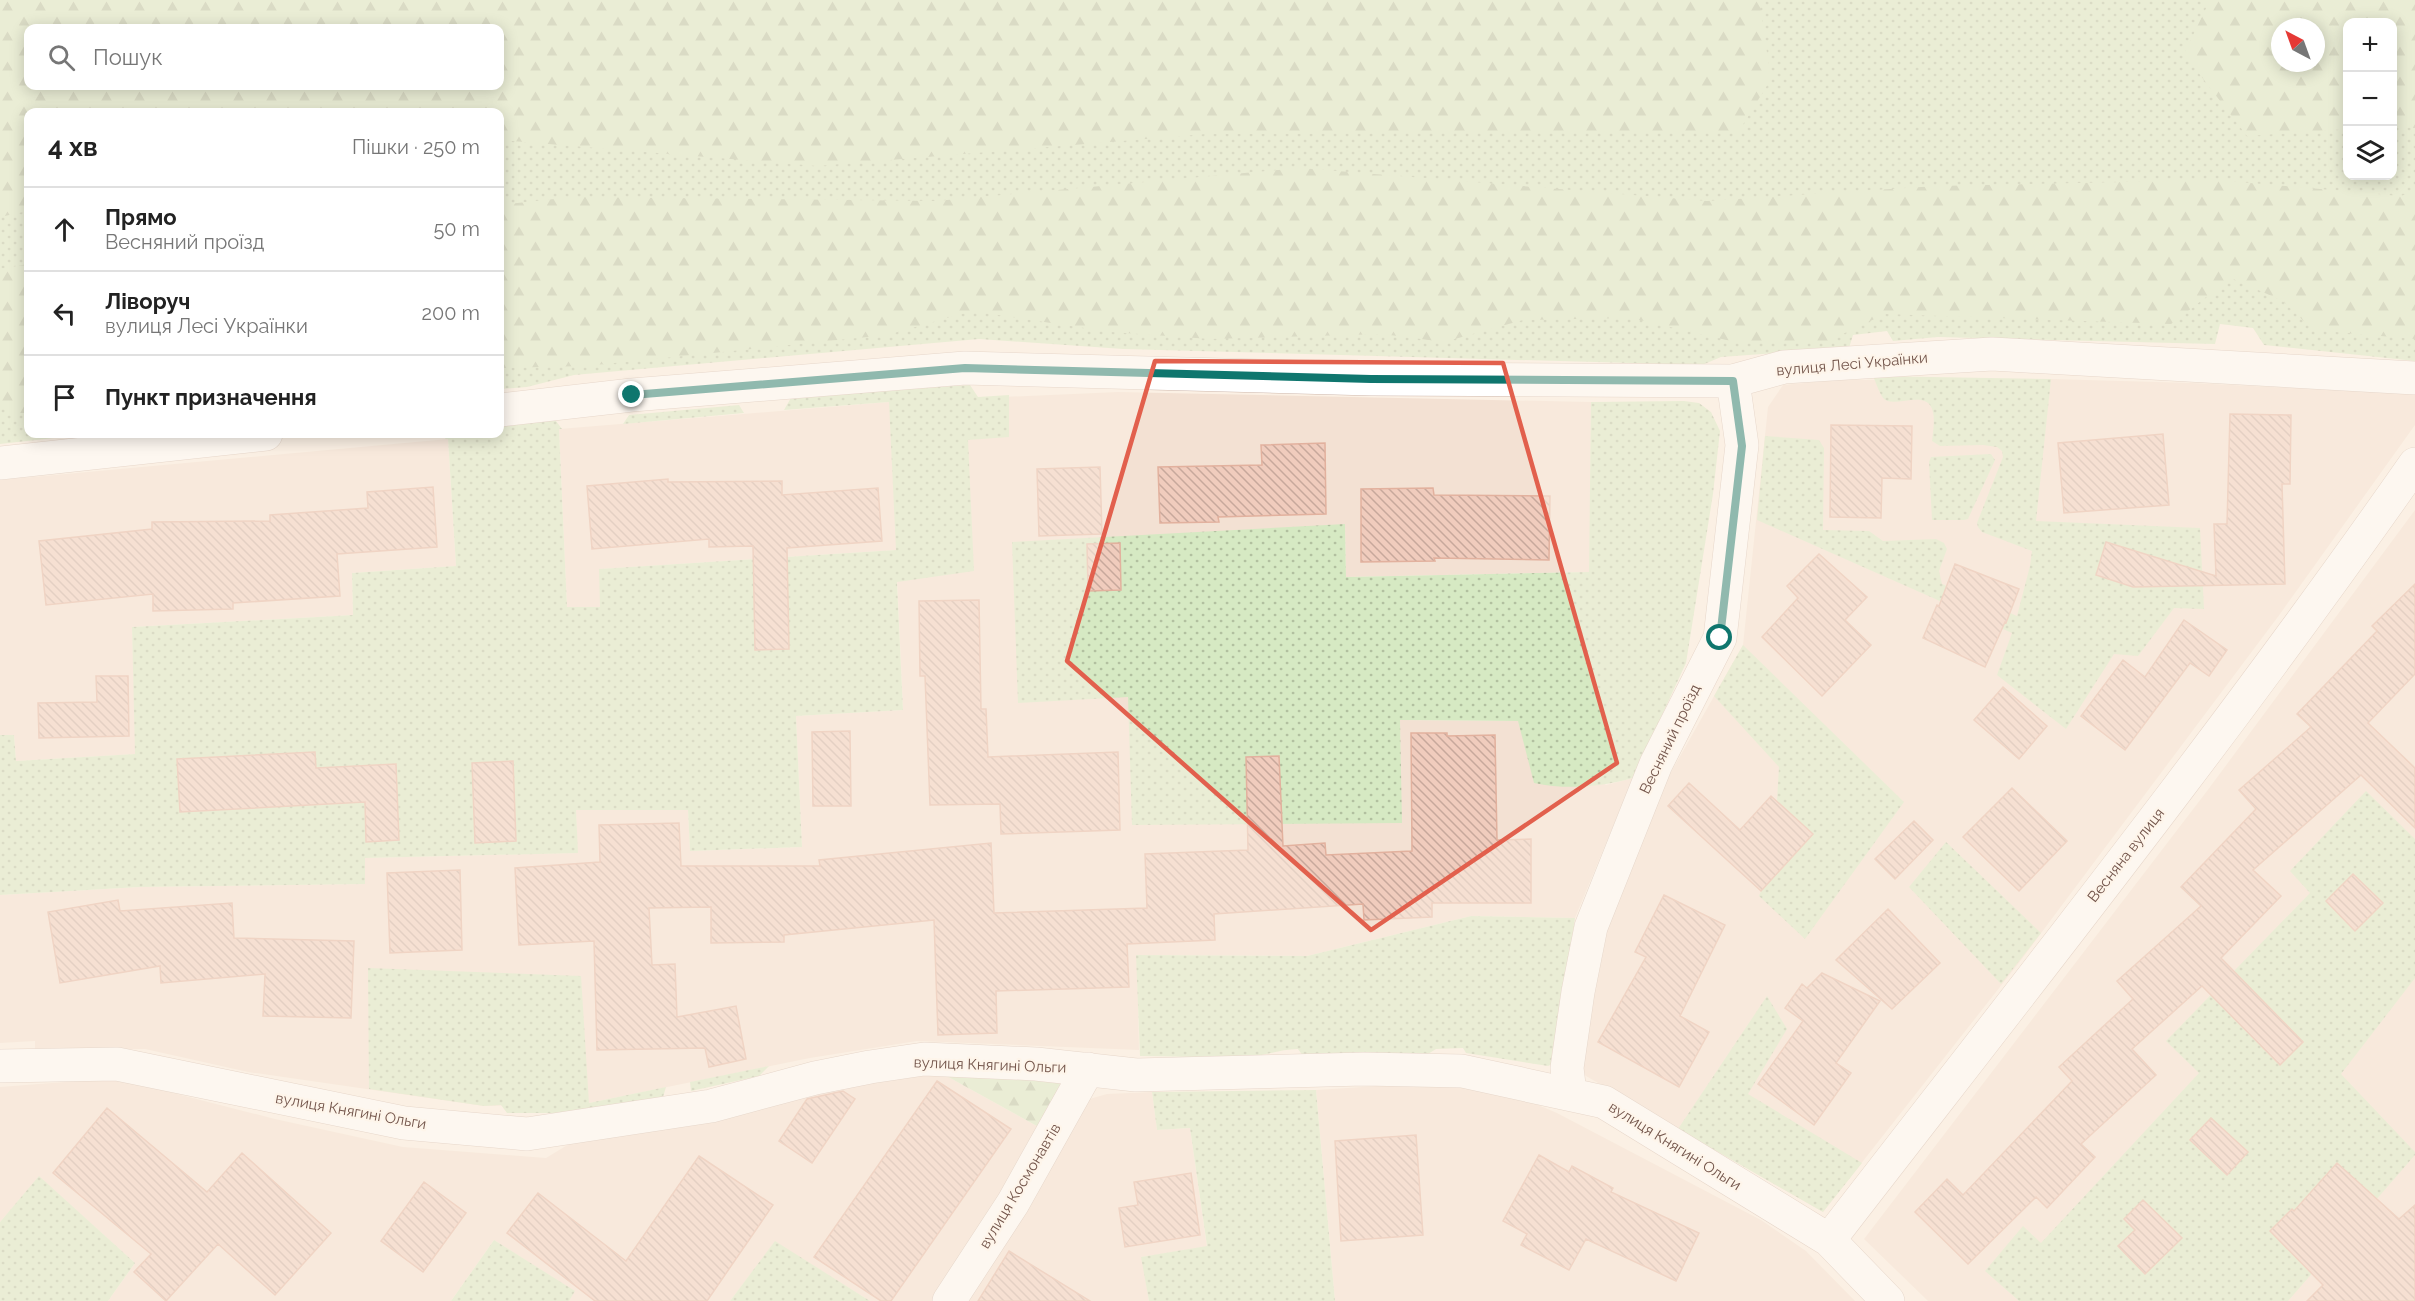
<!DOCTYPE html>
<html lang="uk">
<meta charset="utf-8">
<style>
body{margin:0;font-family:Raleway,sans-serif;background:#f2f2f2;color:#222}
.controls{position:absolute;right:18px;top:18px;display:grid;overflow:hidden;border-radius:12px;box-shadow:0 3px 15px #0003}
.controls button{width:54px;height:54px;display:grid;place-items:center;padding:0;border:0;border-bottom:2px solid #e0e0e0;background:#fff;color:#222;font:30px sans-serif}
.compass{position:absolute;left:2271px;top:18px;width:54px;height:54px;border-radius:50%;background:#fff;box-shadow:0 3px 15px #0003;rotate:319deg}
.stop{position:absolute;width:18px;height:18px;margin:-14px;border:4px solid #0f766e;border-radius:50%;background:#fff}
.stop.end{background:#0f766e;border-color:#fff;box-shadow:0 2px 6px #0008}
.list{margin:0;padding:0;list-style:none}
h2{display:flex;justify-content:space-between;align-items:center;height:78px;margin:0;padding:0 24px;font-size:26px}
h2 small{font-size:20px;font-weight:400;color:#767676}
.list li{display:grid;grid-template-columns:39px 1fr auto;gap:18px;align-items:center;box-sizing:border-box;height:84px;padding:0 24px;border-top:2px solid #e0e0e0}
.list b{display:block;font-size:22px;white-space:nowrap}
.list p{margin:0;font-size:20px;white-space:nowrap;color:#767676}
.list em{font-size:20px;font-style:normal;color:#767676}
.icon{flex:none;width:33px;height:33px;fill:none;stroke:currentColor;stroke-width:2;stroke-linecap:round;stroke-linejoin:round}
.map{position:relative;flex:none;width:2415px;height:1301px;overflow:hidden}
.search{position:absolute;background:#fff;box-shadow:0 3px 15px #0003;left:24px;top:24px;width:480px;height:66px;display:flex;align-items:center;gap:15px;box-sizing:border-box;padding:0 21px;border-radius:12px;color:#767676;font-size:22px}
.panel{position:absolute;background:#fff;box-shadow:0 3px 15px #0003;left:24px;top:108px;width:480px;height:330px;border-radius:12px}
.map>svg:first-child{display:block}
.residential{fill:#f3e1d3}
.green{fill:url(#green-dots);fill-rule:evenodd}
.forest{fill:url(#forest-firs);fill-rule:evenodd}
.building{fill:url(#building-back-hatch);stroke:#e2b19e;stroke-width:1.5}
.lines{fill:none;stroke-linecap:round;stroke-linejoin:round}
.minor-casing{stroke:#cfb9ae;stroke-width:34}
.tertiary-casing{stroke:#cfb9ae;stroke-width:34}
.minor{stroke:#fff;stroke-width:33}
.tertiary{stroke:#fff;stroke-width:33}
.route{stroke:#0f766e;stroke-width:8}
.marked{fill:none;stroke:#e2604d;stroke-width:4.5;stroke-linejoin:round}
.labels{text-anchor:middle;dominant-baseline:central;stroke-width:4.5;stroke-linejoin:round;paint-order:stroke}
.street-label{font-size:15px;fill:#73554b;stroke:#fef5ea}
</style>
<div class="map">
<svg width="2415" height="1301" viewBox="0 0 2415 1301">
<defs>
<pattern id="green-dots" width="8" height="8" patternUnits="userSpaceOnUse" patternTransform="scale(1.5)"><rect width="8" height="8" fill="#d6e9c3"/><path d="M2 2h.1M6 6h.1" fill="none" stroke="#b2c0a0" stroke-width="1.8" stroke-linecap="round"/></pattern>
<pattern id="forest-firs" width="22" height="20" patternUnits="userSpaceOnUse" patternTransform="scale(1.5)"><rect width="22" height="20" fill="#d6e9c3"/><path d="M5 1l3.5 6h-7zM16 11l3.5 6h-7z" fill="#b2c0a0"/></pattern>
<pattern id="building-back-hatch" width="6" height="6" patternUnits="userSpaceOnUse" patternTransform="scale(1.5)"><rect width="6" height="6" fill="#f0ccbd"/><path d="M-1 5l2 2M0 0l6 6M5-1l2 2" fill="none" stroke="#c7a89c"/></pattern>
</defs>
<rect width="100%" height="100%" fill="#fbf0e4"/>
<!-- residential -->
<path class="residential" d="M 2051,379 L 2193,383 L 2415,394 L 2415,425 L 2280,614 L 2018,964 L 1823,1212 L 1579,1072 L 1593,959 L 1670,774 L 1743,645 L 1768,407 L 1783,385 L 1837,380 Z
M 1118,392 L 1591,402 L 1590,572 L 1346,577 L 1345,524 L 1128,697 L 1401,823 L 1400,720 L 1518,721 L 1606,785 L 1633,778 L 1575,918 L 1471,916 L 1307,956 L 1137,955 L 1139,1050 L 917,1041 L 810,1058 L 589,1103 L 484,1106 L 248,1072 L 145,1049 L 35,1050 L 35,1041 L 0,1043 L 0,895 L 140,887 L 365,884 L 364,858 L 577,853 L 576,810 L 688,810 L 690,851 L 802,847 L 796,716 L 903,710 L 891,443 L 896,550 L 600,569 L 600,607 L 567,607 L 559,429 L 889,402 Z
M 448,439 L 456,566 L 352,573 L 353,615 L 132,627 L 136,754 L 16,761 L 14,735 L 0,735 L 0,480 Z
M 2415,510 L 2415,1301 L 2099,1301 L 1986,1271 L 2019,1301 L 1928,1301 L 1864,1239 L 2207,791 Z
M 941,1073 L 1044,1130 L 934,1301 L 870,1301 L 775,1242 L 730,1301 L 569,1301 L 574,1291 L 494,1240 L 451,1301 L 108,1301 L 135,1263 L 39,1177 L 0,1222 L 0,1087 L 115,1078 L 275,1119 L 403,1147 L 546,1158 L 574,1141 L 723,1120 L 858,1083 Z
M 1438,1082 L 1498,1088 L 1557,1113 L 1761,1220 L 1806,1251 L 1855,1301 L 1335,1301 L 1316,1090 Z
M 1152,1092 L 1157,1130 L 1190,1128 L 1207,1247 L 1142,1257 L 1149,1301 L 965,1301 L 1086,1100 L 1107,1094 Z"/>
<!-- green -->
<path class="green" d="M 0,0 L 2415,0 L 2415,361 L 2264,345 L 2253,328 L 2220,324 L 2215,344 L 1938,337 L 1893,341 L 1887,331 L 1853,335 L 1849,348 L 1721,357 L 1702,365 L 1123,349 L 979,339 L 574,375 L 527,387 L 500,389 L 500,112 L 28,112 L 28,434 L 90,434 L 0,444 ZM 2348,22 L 2392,22 L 2392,176 L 2348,176 ZM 2280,27 L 2316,27 L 2316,63 L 2280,63 ZM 28,28 L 500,28 L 500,86 L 28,86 Z
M 1873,376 L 2051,379 L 2036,521 L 2200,528 L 2204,609 L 2174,608 L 2138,656 L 2114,654 L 2066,729 L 1997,675 L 2012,633 L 1757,520 L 1765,436 L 1819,440 L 1824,448 L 1823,530 L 1869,531 L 1883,541 L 1936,539 L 1944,543 L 1947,549 L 1939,571 L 1942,584 L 2017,616 L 2030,566 L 2032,551 L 1982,532 L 1978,527 L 1977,523 L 2003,457 L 2002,451 L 1997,447 L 1983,445 L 1940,446 L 1932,441 C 1933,432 1935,421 1933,412 C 1928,387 1893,410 1883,398 C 1879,392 1876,383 1873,376 Z
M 970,385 L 978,397 L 1009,395 L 1009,437 L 968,440 L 974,571 L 897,582 L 903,710 L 796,716 L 802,847 L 690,851 L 688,810 L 576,810 L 578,853 L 365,858 L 365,884 L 140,887 L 0,895 L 0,735 L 14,735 L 16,761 L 135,754 L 132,627 L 353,615 L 352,573 L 456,566 L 448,439 L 445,439 L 447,434 L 500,434 L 500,424 L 549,419 L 556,421 L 562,429 L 559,429 L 567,607 L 600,607 L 599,569 L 896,550 L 889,402 L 784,410 L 792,396 Z
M 1684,401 L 1699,403 L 1711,412 L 1720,431 L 1713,494 L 1686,663 L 1633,778 C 1601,787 1567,790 1534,783 L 1518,721 L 1400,720 L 1402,823 L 1132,825 L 1128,697 L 1018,703 L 1012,542 L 1345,524 L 1346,577 L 1589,572 L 1591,402 Z
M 739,405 L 744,413 L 623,424 L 629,415 Z
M 1991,454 L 1995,460 L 1968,519 L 1964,520 L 1932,520 L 1929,462 L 1931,457 Z
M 1743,645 L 1904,802 L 1805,939 L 1759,896 L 1761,891 L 1813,834 L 1777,801 L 1779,767 L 1714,696 Z
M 2366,791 L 2415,839 L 2415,978 L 2341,1074 L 2415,1152 L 2415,1155 L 2288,1301 L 2019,1301 L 1985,1271 L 2023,1226 L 2041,1243 L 2199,1073 L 2166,1041 L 2310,893 L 2290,871 Z
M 1946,842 L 2041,933 L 2001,984 L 1909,887 Z
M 1471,916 L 1575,918 L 1557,1062 L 1548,1066 L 1466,1053 L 1463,1048 L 1436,1049 L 1428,1054 L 1303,1056 L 1298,1049 C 1281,1049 1265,1056 1248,1057 C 1212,1058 1176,1056 1140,1056 L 1136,955 L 1307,956 Z
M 368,968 L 581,976 L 589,1103 L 666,1087 L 663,1097 L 584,1113 L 507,1113 L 501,1105 L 484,1106 L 369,1089 Z
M 1767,996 L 1787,1029 L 1748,1094 L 1862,1163 L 1823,1212 L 1678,1129 Z
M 769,1066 L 759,1076 L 691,1091 L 690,1082 Z
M 1316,1090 L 1335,1301 L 1149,1301 L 1141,1257 L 1207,1246 L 1190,1128 L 1157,1130 L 1152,1092 Z
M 39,1176 L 135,1263 L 108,1301 L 0,1301 L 0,1222 Z
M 494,1240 L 575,1291 L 569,1301 L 451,1301 Z
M 775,1241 L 870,1301 L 730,1301 Z"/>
<!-- forest -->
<path class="forest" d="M 0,0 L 1759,0 L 1771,79 L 1739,131 L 1206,134 L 817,166 L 512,141 L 500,141 L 500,112 L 28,112 L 28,211 L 0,217 ZM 500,28 L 500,86 L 28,86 L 28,28 Z
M 2210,0 L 2415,0 L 2415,128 L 2393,126 L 2392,22 L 2348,22 L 2347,129 L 2247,136 L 2184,54 ZM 2280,27 L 2316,27 L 2316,63 L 2280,63 Z
M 1300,168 L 1707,201 L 1937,186 L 2216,180 L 2400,196 L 2415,192 L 2415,339 L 2313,330 L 2283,301 L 2231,278 L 2171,324 L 1885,314 L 1828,341 L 1735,342 L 1631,318 L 1523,320 L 1444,342 L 1382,334 L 1210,339 L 1111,332 L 972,311 L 887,335 L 585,366 L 500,368 L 500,205 L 573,197 L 936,201 Z
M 28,264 L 28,413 L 11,413 L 0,407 L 0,269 Z
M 941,1073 L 1068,1079 L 1044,1130 Z"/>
<!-- building -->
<path class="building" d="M 2230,414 L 2291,415 L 2290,484 L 2282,484 L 2285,584 L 2133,587 L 2096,575 L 2106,542 L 2216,576 L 2214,524 L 2227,524 Z
M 1831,425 L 1912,426 L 1911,479 L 1882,478 L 1881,518 L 1830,517 Z
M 2163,434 L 2169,505 L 2064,513 L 2058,443 Z
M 1325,443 L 1326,514 L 1218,517 L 1219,522 L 1160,523 L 1158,467 L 1262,465 L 1261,445 Z
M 1100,467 L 1102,534 L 1039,536 L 1037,469 Z
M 668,479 L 668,482 L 782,481 L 782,495 L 878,488 L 882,541 L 787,548 L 789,649 L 755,650 L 753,546 L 709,547 L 709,539 L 592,549 L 587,486 Z
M 433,487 L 437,547 L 337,554 L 340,596 L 233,603 L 233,609 L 153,611 L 153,594 L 46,605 L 39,541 L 152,529 L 152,522 L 270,521 L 270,515 L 368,508 L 367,492 Z
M 1433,488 L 1434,495 L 1550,496 L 1549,560 L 1434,558 L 1435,561 L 1361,562 L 1361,489 Z
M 1120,543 L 1121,590 L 1088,591 L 1087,544 Z
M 1819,554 L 1867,597 L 1845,620 L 1871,645 L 1822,696 L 1762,637 L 1798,598 L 1787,586 Z
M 1955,564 L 2019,589 L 2006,623 L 2005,622 L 1985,667 L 1923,638 L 1937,605 L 1939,606 Z
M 2415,584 L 2415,674 L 2368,723 L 2415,768 L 2415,828 L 2361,775 L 2253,870 L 2281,896 L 2221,958 L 2303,1042 L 2280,1065 L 2202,986 L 2132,1049 L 2156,1075 L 2081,1144 L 2095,1157 L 2047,1208 L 2036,1197 L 1968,1264 L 1915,1212 L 1947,1179 L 1963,1195 L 2072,1081 L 2059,1067 L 2133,999 L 2117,981 L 2201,906 L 2181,887 L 2256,809 L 2239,790 L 2311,727 L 2297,714 L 2377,631 L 2372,626 Z
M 979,600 L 981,709 L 986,709 L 988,757 L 1118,752 L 1120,830 L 1001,834 L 1000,804 L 930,805 L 925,676 L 920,676 L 919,601 Z
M 2184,620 L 2227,650 L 2209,676 L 2190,663 L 2125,750 L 2081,716 L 2123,660 L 2145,677 Z
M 96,676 L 128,676 L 129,736 L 39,738 L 38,703 L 97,702 Z
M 2003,687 L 2047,726 L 2019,759 L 1974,720 Z
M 850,731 L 851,806 L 813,806 L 812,732 Z
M 1411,733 L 1447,733 L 1447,736 L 1495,735 L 1497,840 L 1531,839 L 1531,903 L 1432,903 L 1432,917 L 1364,920 L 1363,904 L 1214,914 L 1215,940 L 1127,944 L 1129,987 L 996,991 L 997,1033 L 938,1035 L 934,920 L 784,935 L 784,942 L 711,943 L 711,907 L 649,908 L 652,965 L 675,964 L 677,1017 L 736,1006 L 746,1059 L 709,1067 L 705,1048 L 597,1050 L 594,941 L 519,945 L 515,868 L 600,862 L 599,825 L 679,823 L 681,866 L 820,866 L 819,860 L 991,843 L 994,913 L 1147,908 L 1145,854 L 1248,850 L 1246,757 L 1279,756 L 1283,846 L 1325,843 L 1326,855 L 1412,851 Z
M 315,752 L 316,768 L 396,764 L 399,840 L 366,842 L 365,802 L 180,812 L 177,759 Z
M 513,761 L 516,841 L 475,843 L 472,763 Z
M 1689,783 L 1740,830 L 1771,796 L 1813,834 L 1761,891 L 1668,806 Z
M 2012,788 L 2067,841 L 2019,891 L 1963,837 Z
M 1914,821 L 1933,840 L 1895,879 L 1875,859 Z
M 460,870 L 462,950 L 390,953 L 387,873 Z
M 2353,874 L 2383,903 L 2355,931 L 2326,901 Z
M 1664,895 L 1725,925 L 1680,1016 L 1709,1032 L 1679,1087 L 1598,1042 L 1646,957 L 1635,952 Z
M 118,900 L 120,911 L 232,903 L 234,938 L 354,941 L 351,1018 L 263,1016 L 265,974 L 161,983 L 160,966 L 60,983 L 48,912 Z
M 1888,909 L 1940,963 L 1892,1009 L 1836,960 Z
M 1822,973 L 1880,1001 L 1836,1063 L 1851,1073 L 1814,1125 L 1758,1084 L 1803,1021 L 1785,1008 L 1802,984 L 1807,988 Z
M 937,1081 L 1011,1129 L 891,1301 L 881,1301 L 814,1257 Z
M 843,1091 L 855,1099 L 812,1163 L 779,1141 L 807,1099 Z
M 107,1108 L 207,1192 L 242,1153 L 331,1233 L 275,1295 L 218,1244 L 166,1301 L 134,1272 L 151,1254 L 53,1173 Z
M 2211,1118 L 2248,1152 L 2227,1175 L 2190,1140 Z
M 1416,1135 L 1423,1235 L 1341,1241 L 1335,1141 Z
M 1539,1155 L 1569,1172 L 1572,1166 L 1613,1188 L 1611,1192 L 1699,1233 L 1676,1281 L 1586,1239 L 1569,1270 L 1521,1245 L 1527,1234 L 1503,1221 Z
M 699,1156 L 773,1205 L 707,1301 L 595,1301 L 507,1233 L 538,1193 L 626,1261 Z
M 2337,1163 L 2399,1219 L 2415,1205 L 2415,1301 L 2307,1301 L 2323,1285 L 2270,1231 L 2292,1209 L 2294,1211 Z
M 1191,1173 L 1200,1235 L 1125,1247 L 1119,1208 L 1138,1205 L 1134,1182 Z
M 424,1182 L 466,1213 L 423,1272 L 381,1241 Z
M 2143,1200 L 2182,1238 L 2145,1274 L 2118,1246 L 2135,1230 L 2124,1219 Z
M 1009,1251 L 1090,1301 L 978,1301 Z"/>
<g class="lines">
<!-- minor casing -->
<g class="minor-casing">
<path id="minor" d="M 0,1066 L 117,1064 L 404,1123 L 527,1134 L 711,1106 L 815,1078 L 870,1067 L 924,1059 L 1036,1064 L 1136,1075 L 1364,1069 L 1462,1071 L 1604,1102 L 1829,1240 L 1888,1301
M 1570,1093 L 1567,1068 L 1578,992 L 1591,927 L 1656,764 L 1720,638 L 1742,445 L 1733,381
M 1829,1240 C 2027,984 2229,730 2415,464
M 949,1301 L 1013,1203 L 1088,1069"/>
</g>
<!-- tertiary casing -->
<g class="tertiary-casing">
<path id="tertiary" d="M 500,410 L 632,395 L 965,368 L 1371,379 L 1733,381 L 1784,367 L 1992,354 L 2415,378
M 0,463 L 266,434"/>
</g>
<!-- minor -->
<use href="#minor" class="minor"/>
<!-- tertiary -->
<use href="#tertiary" class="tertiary"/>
</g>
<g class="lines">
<!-- route -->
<path class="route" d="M 632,395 L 965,368 L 1371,379 L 1733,381 L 1742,446 L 1720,638"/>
</g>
<!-- marked area -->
<path d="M0 0H2415V1301H0ZM 1155,361 L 1503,363 L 1617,763 L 1371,930 L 1067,661 Z" fill="#fbf0e4" fill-opacity=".55" fill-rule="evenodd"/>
<path class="marked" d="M 1155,361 L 1503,363 L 1617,763 L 1371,930 L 1067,661 Z"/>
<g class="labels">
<!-- street labels -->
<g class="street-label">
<text transform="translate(1852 364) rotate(-5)">вулиця Лесі Українки</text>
<text transform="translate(1670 739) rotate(-64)">Весняний проїзд</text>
<text transform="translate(2126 855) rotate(-52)">Весняна вулиця</text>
<text transform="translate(990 1065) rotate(2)">вулиця Княгині Ольги</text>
<text transform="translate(351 1111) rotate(10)">вулиця Княгині Ольги</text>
<text transform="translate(1675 1146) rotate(32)">вулиця Княгині Ольги</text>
<text transform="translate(1020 1186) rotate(-59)">вулиця Космонавтів</text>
</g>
</g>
</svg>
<div class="controls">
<button>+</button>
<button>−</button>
<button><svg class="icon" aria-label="layers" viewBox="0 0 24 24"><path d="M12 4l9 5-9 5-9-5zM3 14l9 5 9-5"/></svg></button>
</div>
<svg class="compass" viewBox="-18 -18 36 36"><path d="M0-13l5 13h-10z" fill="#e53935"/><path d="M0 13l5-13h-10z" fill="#767676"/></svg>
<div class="stop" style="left:1720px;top:638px"></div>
<div class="stop end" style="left:632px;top:395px"></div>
<div class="search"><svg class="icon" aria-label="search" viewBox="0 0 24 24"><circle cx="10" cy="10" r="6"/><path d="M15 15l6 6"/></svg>Пошук</div>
<section class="panel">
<h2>4 хв<small>Пішки · 250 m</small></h2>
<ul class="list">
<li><svg class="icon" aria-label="ahead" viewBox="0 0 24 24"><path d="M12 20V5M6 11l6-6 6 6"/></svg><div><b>Прямо</b><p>Весняний проїзд</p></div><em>50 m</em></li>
<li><svg class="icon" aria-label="left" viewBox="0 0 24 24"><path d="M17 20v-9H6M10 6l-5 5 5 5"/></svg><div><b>Ліворуч</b><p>вулиця Лесі Українки</p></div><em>200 m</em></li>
<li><svg class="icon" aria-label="arrive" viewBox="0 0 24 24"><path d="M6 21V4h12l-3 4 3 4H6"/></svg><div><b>Пункт призначення</b></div></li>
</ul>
</section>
</div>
